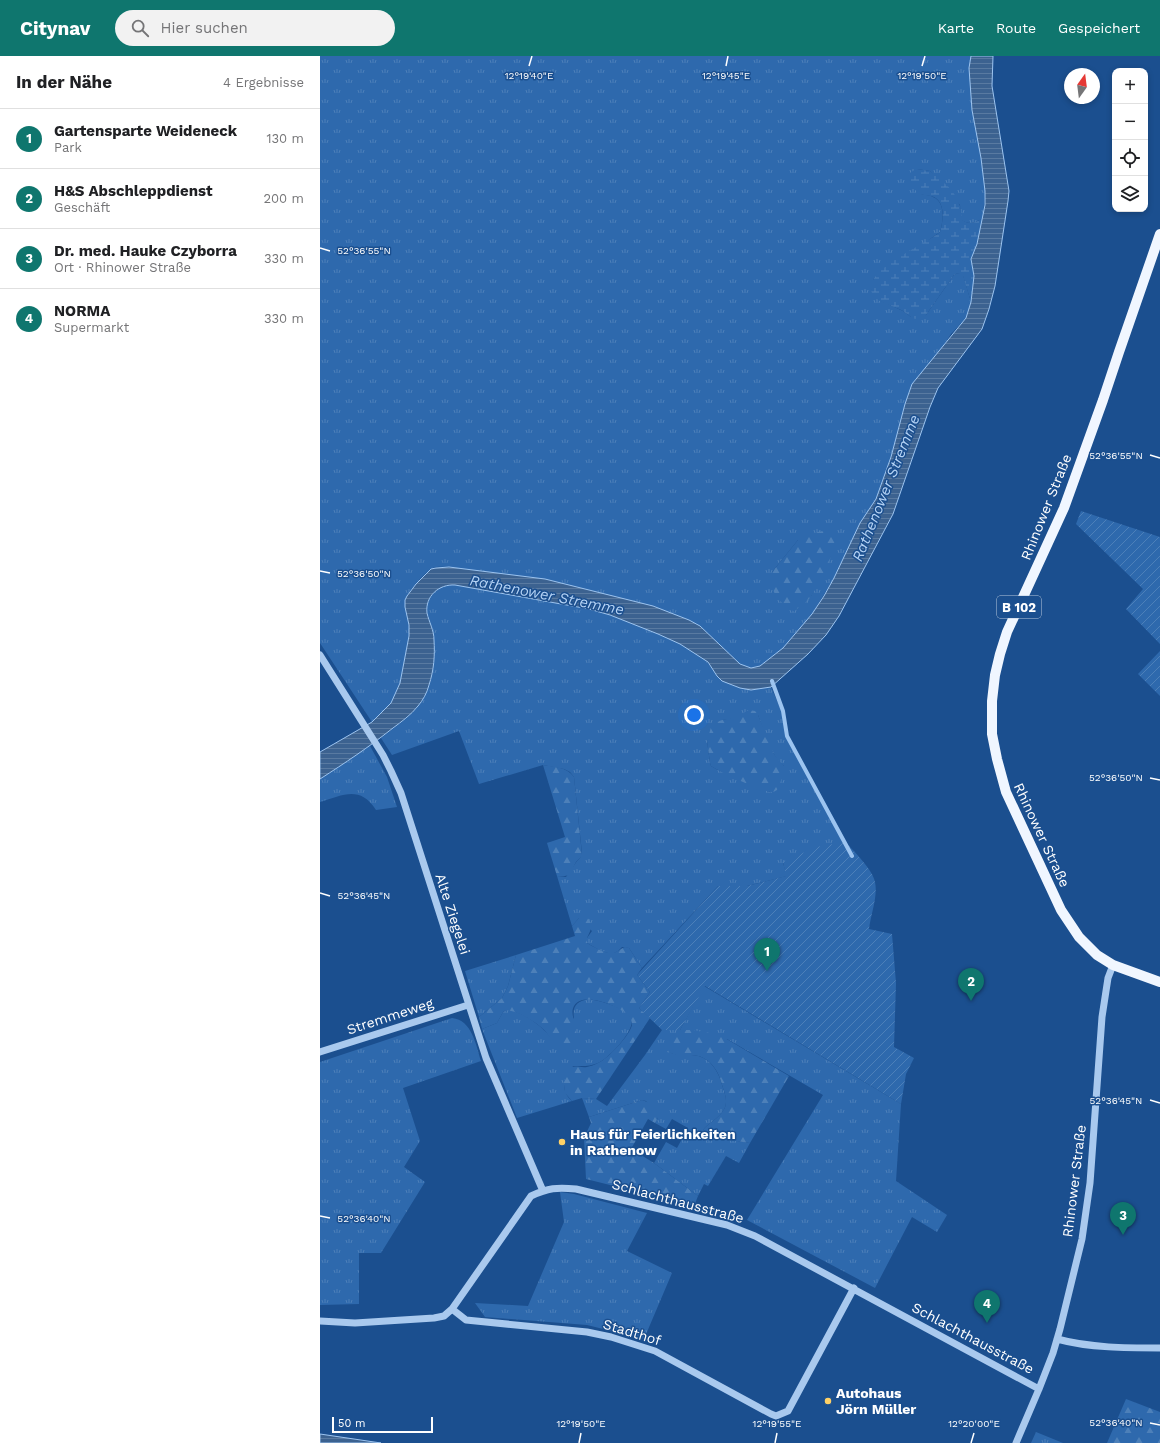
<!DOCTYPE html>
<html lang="de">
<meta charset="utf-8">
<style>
body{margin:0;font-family:"Work Sans",sans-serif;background:#f2f2f2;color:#202124}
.controls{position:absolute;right:12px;top:12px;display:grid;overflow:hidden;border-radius:8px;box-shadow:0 2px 6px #0003}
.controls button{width:36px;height:36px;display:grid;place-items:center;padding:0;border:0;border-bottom:1px solid #e0e0e0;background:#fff;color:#202124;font:20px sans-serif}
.compass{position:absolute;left:744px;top:12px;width:36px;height:36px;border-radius:50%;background:#fff;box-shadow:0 2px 6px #0003;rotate:14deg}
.scale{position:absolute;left:12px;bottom:10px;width:101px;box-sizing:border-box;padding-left:4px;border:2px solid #fff;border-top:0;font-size:11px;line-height:14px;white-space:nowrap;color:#fff;-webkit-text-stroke:3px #1b4f8f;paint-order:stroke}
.you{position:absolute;left:374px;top:659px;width:14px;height:14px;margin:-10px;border:3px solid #fff;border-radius:50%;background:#1a73e8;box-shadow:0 0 0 6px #1a73e833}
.badge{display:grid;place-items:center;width:26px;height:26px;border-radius:50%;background:#0f766e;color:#fff;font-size:13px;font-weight:700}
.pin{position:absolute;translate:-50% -33px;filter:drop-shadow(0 1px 2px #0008)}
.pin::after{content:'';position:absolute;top:21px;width:14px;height:12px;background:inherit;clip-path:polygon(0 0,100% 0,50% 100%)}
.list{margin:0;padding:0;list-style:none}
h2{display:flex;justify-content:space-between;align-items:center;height:52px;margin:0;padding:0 16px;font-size:17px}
h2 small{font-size:13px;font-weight:400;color:#757577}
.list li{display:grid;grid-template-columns:26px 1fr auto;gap:12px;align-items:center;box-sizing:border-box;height:60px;padding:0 16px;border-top:1px solid #e0e0e0}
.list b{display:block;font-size:15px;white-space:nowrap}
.list p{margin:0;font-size:13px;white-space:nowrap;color:#757577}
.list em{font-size:13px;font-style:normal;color:#757577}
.icon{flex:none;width:22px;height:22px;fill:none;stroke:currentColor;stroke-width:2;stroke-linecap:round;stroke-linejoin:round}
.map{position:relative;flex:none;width:840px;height:1387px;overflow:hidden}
header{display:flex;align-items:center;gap:24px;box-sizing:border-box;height:56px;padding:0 20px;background:#0f766e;color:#fff}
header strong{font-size:19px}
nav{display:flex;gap:22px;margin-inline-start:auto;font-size:14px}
.search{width:280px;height:36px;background:#f2f2f2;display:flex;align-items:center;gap:10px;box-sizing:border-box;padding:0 14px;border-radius:22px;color:#757577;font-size:15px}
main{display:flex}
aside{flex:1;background:#fff}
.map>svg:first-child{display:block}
.grass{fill:url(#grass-tufts);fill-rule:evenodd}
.forest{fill:url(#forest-firs)}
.wetland{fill:url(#wetland-marsh)}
.garden{fill:url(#garden-furrows)}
.water{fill:url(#water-rules);stroke:#9cc4f0}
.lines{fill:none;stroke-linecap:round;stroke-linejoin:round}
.stream{stroke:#9cc4f0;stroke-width:4}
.minor{stroke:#a9c9ee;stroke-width:7}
.major{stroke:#f0f6ff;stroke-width:10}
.ticks{fill:none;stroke:#fff;stroke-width:1.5}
.poi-dot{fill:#ffd166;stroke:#1b4f8f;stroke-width:1.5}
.labels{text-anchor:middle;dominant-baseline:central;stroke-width:3;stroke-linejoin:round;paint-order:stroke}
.shield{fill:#1b4f8f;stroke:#bbcadd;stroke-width:1}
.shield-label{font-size:13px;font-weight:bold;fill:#fff}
.street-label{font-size:14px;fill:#fff;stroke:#1b4f8f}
.poi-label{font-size:14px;font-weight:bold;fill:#fff;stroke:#1b4f8f;text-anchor:start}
.water-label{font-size:15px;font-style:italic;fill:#b5d3f5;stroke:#1b4f8f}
.ticks-label{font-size:10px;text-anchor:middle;fill:#fff;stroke:#1b4f8f;stroke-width:3;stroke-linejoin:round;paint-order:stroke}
</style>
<header>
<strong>Citynav</strong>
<div class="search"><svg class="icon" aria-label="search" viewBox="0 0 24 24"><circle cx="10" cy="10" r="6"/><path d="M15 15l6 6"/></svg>Hier suchen</div>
<nav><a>Karte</a><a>Route</a><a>Gespeichert</a></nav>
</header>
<main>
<aside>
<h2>In der Nähe<small>4 Ergebnisse</small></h2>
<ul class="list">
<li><span class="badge">1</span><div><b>Gartensparte Weideneck</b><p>Park</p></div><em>130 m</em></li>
<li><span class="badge">2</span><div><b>H&amp;S Abschleppdienst</b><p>Geschäft</p></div><em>200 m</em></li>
<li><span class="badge">3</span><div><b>Dr. med. Hauke Czyborra</b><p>Ort · Rhinower Straße</p></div><em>330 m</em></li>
<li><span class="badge">4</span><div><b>NORMA</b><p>Supermarkt</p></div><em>330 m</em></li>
</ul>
</aside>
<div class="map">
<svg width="840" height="1387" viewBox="0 0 840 1387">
<defs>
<pattern id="grass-tufts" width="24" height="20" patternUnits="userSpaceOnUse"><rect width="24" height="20" fill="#2e69ad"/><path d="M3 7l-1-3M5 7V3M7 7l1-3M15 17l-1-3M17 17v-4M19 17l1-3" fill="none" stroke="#4d80b9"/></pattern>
<pattern id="forest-firs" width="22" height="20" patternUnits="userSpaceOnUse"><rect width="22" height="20" fill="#2e69ad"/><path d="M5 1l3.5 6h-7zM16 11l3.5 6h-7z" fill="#4d80b9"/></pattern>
<pattern id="wetland-marsh" width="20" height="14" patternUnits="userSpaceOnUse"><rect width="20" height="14" fill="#2e69ad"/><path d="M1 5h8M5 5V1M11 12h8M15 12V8" fill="none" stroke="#4d80b9"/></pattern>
<pattern id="garden-furrows" width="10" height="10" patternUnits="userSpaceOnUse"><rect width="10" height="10" fill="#2e69ad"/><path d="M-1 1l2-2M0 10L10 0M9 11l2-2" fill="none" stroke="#4d80b9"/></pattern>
<pattern id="water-rules" width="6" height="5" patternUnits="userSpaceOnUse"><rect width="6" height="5" fill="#3c6290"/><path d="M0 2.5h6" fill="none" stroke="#597aa1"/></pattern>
</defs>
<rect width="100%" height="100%" fill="#1b4f8f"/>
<!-- grass -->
<path class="grass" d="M 0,0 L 651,0 L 649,12 L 665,134 L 663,162 C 655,167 650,169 641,164 L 640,149 L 610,115 L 597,113 L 601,138 C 605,139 610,139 613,141 C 626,146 623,166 620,176 L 554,222 L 551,233 L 559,244 L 583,255 L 591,261 L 606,259 L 634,219 L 638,217 L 643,219 L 651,246 L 646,262 L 631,278 L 585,348 L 571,401 L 556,443 L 540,467 L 514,522 L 492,558 L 463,592 L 440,610 L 431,612 L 420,608 L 380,570 L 369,564 L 333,550 L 225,523 L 129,511 C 123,511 115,510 111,513 C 104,518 89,534 87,541 C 83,553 89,561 89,572 C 90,587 81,634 72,646 C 67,654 59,660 52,666 L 0,587 ZM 478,484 L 511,500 L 491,540 L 452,516 Z
M 127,528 L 135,529 L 269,553 C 302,562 354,581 382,601 C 393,610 395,622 410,628 C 424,635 436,634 451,631 L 462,656 L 468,679 L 528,789 L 525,786 L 463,807 L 467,820 L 427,830 L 398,830 L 322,912 L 309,892 L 302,891 C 300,893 297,896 294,897 C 286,899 274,891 267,887 L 267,882 L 272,875 L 259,862 L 252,870 L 237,820 L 246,821 L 257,805 L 260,802 L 262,797 L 254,721 L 250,716 L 244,713 L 223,709 L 159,728 L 139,675 L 72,699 L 61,682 C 77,669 96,658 105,640 C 114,623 116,600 114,582 C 114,574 110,567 108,559 C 104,544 115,533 127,528 ZM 438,659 C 443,672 452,703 464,710 L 450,736 L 396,713 L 391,710 L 390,707 L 387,685 L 402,664 Z
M 50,690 L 67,721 L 77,751 L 56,754 C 40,729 23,739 0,746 L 0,723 Z
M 196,899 L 188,930 L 182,942 L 159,961 L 145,915 Z
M 384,930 L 581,1048 L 576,1125 L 627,1159 L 617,1176 L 592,1161 L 555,1232 L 427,1164 L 503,1039 L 407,983 L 347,995 C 357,1000 361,999 371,999 C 390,999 399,1016 403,1032 C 406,1040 408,1048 403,1055 C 398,1063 388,1067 383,1074 L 385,1080 L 430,1087 L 419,1107 L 406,1100 L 388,1130 L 384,1128 L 378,1140 L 334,1107 L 346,1086 L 357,1092 L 368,1072 L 352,1063 L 346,1073 L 335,1067 L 338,1062 L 326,1045 L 322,1044 L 269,1061 L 262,1042 L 276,1043 L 287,1050 L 325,999 L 342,974 L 360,974 Z
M 269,943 C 280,945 305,951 311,962 C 317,973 288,1003 278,1007 C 269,1011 262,1010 253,1010 C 247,1025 238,1032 252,1045 L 197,1062 L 162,973 L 177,967 L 183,956 L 186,954 L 190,954 C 206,958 223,971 232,983 L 254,962 C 252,950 257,945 269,943 Z
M 132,962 C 152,964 156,989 161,1005 L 83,1032 L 100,1085 L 84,1111 L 105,1126 L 61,1197 L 39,1197 L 39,1248 L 0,1249 L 0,1006 Z
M 240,1136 L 254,1138 L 327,1157 L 307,1195 L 352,1217 L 324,1283 L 267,1269 L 165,1261 L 155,1247 L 208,1250 L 244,1166 Z
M 716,1376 L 743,1387 L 711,1387 Z"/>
<!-- forest -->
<path class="forest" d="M 503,475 L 509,477 L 515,483 C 515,497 498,532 489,543 C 485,548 479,551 474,555 L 470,554 L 457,542 L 449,526 L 452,516 L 478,484 L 498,476 Z
M 429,654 L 435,655 L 438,659 L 454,698 L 460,706 L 466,712 L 457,734 C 455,735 454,736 451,736 C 442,736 406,718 396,713 L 391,710 L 390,707 L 387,685 L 392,668 L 402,664 L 416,661 Z
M 223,709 C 234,711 247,711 254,721 L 262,799 C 260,803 258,803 256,806 C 249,818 252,821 237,820 L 227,787 L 245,781 Z
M 264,860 L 267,861 C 274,870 271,873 267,882 L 267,887 C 274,891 288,900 296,896 C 299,894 302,892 305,891 L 309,892 L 322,912 L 317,919 L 330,936 L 319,952 L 330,962 L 276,1043 L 262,1042 L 252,1045 L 245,1037 L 244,1025 L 247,1014 C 253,1008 259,1012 267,1011 C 270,1010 275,1009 278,1007 C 288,1003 310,979 312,969 C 312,964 310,961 307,958 C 297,950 263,935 254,950 C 248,960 262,973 253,985 C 250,988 247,990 243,991 C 234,991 229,978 223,973 C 216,966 196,954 186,954 L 183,956 L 177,967 L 162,973 L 159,961 L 182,942 L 188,930 L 196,899 L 255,880 L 252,870 L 259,862 Z
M 360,974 L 373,974 L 400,979 L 469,1020 L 430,1087 L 387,1081 L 383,1079 L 383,1074 C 388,1067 398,1063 403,1055 C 408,1048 406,1040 403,1032 C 399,1016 392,1002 374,999 C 370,999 366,1000 362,1000 C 357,1000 352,997 347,996 Z
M 322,1044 C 328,1045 337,1054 338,1061 C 338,1063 336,1065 335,1067 L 328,1063 L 311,1093 L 334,1107 L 378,1140 L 374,1150 L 266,1123 L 264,1082 L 271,1067 L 269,1061 Z
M 806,1343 L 840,1356 L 840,1387 L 787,1387 Z"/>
<!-- wetland -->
<path class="wetland" d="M 597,113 L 610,115 L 631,133 L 636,141 L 640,150 L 642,164 C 650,169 655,167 663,162 L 657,188 L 651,203 L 654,220 L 651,246 L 643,220 L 638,217 L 634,219 L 606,259 C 604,261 602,263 598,263 C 592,264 588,258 583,255 C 574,250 562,248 555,241 C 553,239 551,236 551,233 C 549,211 605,189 620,176 C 623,166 626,147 614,141 C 610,139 605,140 601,138 C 594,135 591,128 588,121 L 591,116 Z"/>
<!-- garden -->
<path class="garden" d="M 761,455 L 840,481 L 840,588 L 806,553 L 823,533 L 756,468 Z
M 840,595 L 840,640 L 818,618 Z
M 525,786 C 534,795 553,814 555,826 C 558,840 551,858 549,873 L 572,878 L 576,927 L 574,991 L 594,1002 L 586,1018 L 581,1048 L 385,930 L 360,974 L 342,974 L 319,952 L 330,936 L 317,919 L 398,830 L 427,830 L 466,820 L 463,806 L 496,791 Z"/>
<!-- water -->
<path class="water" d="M 651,0 L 673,0 L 672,30 L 689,135 L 688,145 L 675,230 L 669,253 L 662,273 L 618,332 L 610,351 L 573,458 L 519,560 L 506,579 L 488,598 L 451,631 L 431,634 L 420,632 L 402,625 L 397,620 L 388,606 L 360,588 L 338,578 L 290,559 L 269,553 L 135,529 C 119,528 105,540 107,557 C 109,566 114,574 114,584 C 115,599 114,614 109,629 C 107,637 103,644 98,650 C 91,659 81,666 73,672 C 49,691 25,707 0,723 L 0,696 L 52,666 L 71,647 L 80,627 L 89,580 L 89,569 L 85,551 L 85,544 L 87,540 L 96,528 L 111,513 L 116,512 L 129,511 L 225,523 L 333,550 L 369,564 L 380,570 L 420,608 L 431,612 L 440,610 L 463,592 L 492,558 L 504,540 L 514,522 L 540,467 L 556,443 L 571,401 L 585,348 L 592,328 L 646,262 L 651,246 L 654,220 L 651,203 L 657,188 L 665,149 L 665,135 L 661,102 L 652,54 L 649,12 Z
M 0,1378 L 61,1387 L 0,1387 Z"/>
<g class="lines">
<!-- stream -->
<path class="stream" d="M 452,625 L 463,655 L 467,680 L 532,800"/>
<!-- minor -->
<path class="minor" d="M 0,599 L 63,699 L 71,715 L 81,737 L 166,1002 L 223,1135
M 0,996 L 148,949
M 132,1253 L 146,1264 L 267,1276 L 291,1281 L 335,1295 L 451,1358 L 456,1360 L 468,1355 L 534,1232
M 0,1265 L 35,1267 L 114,1262 L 124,1260 L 132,1253 L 211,1140 C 228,1132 237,1131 256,1133 L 407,1169 L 435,1180 L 719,1333
M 737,1283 C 770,1292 807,1292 840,1292
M 696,1387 L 719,1333 L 733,1297 L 740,1273 L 762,1183 L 770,1127 L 782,961 L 788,922 L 793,909"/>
<!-- major -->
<path class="major" d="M 840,178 L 799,296 L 783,344 L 744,452 L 687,576 L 680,598 L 675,619 L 672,645 L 672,678 L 677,703 L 686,736 L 741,854 L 759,881 L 777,899 L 793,909 L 840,926"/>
</g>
<!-- ticks -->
<path class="ticks" d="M 209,10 L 212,0M 406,10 L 408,0M 602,10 L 605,0M 0,192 L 10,195M 830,399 L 840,402M 0,515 L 10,517M 830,722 L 840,724M 0,837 L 10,840M 830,1044 L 840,1047M 0,1160 L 10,1162M 830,1367 L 840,1369M 259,1387 L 261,1377M 455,1387 L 457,1377M 651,1387 L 654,1377"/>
<!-- markers -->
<g class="poi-dot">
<circle cx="242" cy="1086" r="4"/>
<circle cx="508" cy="1345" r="4"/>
</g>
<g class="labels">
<!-- shield labels -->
<rect class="shield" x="677" y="540" width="44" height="22" rx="3"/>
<g class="shield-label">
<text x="699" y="551">B 102</text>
</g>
<!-- street labels -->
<g class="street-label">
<text transform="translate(726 451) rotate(-68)">Rhinower Straße</text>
<text transform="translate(722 779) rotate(65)">Rhinower Straße</text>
<text transform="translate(133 858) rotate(72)">Alte Ziegelei</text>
<text transform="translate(70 960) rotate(-18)">Stremmeweg</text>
<text transform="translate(754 1125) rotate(-83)">Rhinower Straße</text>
<text transform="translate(358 1145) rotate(15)">Schlachthausstraße</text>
<text transform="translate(312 1276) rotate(17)">Stadthof</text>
<text transform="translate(653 1282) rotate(28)">Schlachthausstraße</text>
</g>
<!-- poi labels -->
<g class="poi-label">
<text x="250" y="1078">Haus für Feierlichkeiten<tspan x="250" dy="16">in Rathenow</tspan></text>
<text x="516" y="1337">Autohaus<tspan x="516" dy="16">Jörn Müller</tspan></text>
</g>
<!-- water labels -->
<g class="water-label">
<text transform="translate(566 432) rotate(-68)">Rathenower Stremme</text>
<text transform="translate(227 539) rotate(11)">Rathenower Stremme</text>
</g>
</g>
<g class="ticks-label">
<text x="209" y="23">12°19'40"E</text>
<text x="406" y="23">12°19'45"E</text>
<text x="602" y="23">12°19'50"E</text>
<text x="44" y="198">52°36'55"N</text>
<text x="796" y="403">52°36'55"N</text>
<text x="44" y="521">52°36'50"N</text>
<text x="796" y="725">52°36'50"N</text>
<text x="44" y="843">52°36'45"N</text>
<text x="796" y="1048">52°36'45"N</text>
<text x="44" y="1166">52°36'40"N</text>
<text x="796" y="1370">52°36'40"N</text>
<text x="261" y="1371">12°19'50"E</text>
<text x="457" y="1371">12°19'55"E</text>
<text x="654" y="1371">12°20'00"E</text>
</g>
</svg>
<div class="controls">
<button>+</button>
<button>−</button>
<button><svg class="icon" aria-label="locate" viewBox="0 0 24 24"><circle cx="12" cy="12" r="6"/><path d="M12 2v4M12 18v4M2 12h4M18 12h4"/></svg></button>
<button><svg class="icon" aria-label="layers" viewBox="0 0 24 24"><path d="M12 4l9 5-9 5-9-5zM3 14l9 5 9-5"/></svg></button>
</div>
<svg class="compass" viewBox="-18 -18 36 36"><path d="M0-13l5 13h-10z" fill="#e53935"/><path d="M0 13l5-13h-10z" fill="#757577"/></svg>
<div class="scale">50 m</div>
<div class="you"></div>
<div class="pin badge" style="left:447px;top:915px">1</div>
<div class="pin badge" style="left:651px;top:945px">2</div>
<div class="pin badge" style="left:803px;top:1179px">3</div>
<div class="pin badge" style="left:667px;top:1267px">4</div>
</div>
</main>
